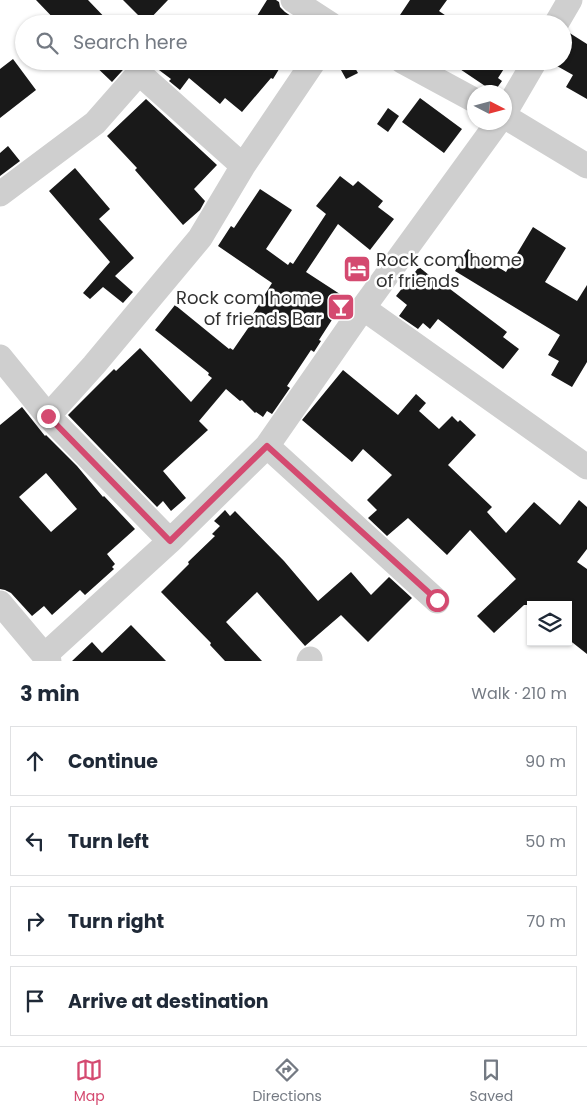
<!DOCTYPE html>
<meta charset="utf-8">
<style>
body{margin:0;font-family:Poppins,sans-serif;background:#f6f6f7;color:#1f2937}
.controls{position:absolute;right:15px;bottom:15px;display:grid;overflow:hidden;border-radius:0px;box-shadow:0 1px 4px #0004}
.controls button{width:45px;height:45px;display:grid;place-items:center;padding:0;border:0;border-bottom:1px solid #e0e1e3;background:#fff;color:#1f2937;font:25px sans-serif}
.compass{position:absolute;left:467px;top:85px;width:45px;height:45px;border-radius:50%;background:#fff;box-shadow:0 1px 4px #0004;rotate:96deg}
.stop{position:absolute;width:15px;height:15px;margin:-11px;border:4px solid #d44a70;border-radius:50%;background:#fff}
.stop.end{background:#d44a70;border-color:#fff;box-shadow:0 1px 5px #0008}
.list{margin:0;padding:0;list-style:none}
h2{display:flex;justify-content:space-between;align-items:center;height:65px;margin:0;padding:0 20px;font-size:21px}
h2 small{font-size:16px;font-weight:400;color:#747a83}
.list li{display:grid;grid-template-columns:32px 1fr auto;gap:15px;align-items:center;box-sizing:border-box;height:70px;margin:0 10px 10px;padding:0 10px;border:1px solid #e0e1e3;border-radius:0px}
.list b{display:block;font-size:19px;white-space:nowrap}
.list em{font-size:16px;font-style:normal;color:#747a83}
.icon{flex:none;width:28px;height:28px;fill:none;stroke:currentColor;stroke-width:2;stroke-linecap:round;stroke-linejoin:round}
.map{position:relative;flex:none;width:587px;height:661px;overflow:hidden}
.search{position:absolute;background:#fff;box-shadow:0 1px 4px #0004;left:15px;right:15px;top:15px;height:55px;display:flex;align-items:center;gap:12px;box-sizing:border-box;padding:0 18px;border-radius:28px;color:#747a83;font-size:19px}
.sheet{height:385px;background:#fff}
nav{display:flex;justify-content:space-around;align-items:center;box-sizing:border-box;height:70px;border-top:1px solid #e0e1e3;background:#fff;font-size:14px;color:#747a83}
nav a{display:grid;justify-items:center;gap:2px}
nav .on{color:#d44a70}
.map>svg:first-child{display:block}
.building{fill:#191919;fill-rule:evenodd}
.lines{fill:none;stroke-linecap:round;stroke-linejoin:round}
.minor{stroke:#cfcfcf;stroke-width:25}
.route{stroke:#d44a70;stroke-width:6}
.labels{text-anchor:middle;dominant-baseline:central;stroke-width:5;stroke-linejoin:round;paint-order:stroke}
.poi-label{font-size:18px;fill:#323232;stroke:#fff;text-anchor:start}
</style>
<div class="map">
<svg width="587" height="661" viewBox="0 0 587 661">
<rect width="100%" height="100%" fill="#fff"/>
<!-- building -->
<path class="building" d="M 36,0 L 88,0 L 111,24 L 59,24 Z
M 123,0 L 168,0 L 146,23 Z
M 267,0 L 276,0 L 279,2 L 280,7 L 285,12 L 303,24 L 252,24 Z
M 410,0 L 447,0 L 439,11 L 458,24 L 394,24 Z
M 568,32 L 587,44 L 587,99 L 566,87 L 573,75 L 557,66 L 560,61 L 563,61 L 563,56 L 568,47 L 563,44 L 563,36 Z
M 13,59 L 36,90 L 0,118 L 0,69 Z
M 90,61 L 131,61 L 112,82 Z
M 147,61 L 284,61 L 273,79 L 271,78 L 242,112 L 225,98 L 220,104 L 189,78 L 180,90 L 169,81 L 171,79 Z
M 336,61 L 351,61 L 358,73 L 346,79 Z
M 448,61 L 509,61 L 498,78 L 502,81 L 494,92 Z
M 420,98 L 462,129 L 444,153 L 402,122 Z
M 146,99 L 217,165 L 194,189 L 205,201 L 200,210 L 183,225 L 135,170 L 137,168 L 107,136 Z
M 388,108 L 399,116 L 388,132 L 377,124 Z
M 8,146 L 20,161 L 0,176 L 0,153 Z
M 75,168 L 110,209 L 99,219 L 134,258 L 115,276 L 133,292 L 123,303 L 103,287 L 90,299 L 83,293 L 110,262 L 49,191 Z
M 340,176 L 353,186 L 358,181 L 383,201 L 378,207 L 394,219 L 370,250 L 338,224 L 306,272 L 346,298 L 319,340 L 321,341 L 314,352 L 311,350 L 287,386 L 290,388 L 272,414 L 267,411 L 263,417 L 256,412 L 255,413 L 242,400 L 240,401 L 226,389 L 199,421 L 208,430 L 163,471 L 186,498 L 171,511 L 163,501 L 157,507 L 68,415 L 114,369 L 116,371 L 140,348 L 191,402 L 212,378 L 208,375 L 209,373 L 155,330 L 175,305 L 229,349 L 230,348 L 233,350 L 253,321 L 250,319 L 272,283 L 218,246 L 231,226 L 234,228 L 260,189 L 292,210 L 266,249 L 288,265 L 290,262 L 293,264 L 326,214 L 316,206 Z
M 533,227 L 566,248 L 545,282 L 577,301 L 587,285 L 587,362 L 572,387 L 551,375 L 559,361 L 548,355 L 560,335 L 455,271 L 468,249 L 506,272 Z
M 419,267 L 445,288 L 446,286 L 507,332 L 503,337 L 519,349 L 503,369 L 438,319 L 430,329 L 423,323 L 418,329 L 399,316 L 407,305 L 396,296 Z
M 343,370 L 398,415 L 416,394 L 426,403 L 419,411 L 439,429 L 452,416 L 458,422 L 460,420 L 476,435 L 448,465 L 492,507 L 487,512 L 506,533 L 534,502 L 560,525 L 579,500 L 587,507 L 587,549 L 577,562 L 587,569 L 587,654 L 568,639 L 568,605 L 524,605 L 494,633 L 477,616 L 516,579 L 470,530 L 447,555 L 408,518 L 387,536 L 368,518 L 377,510 L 367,500 L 392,475 L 363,449 L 352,462 L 302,420 Z
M 22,407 L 45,436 L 46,435 L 77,466 L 103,497 L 104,496 L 135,529 L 107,554 L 115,564 L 112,567 L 114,569 L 85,595 L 80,590 L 52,615 L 44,606 L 32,616 L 11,593 L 5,590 L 0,589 L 0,425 ZM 46,473 L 77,509 L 51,532 L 19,497 Z
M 225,510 L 230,516 L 235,511 L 284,561 L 318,601 L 351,572 L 371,595 L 389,577 L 412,598 L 368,642 L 341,615 L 305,646 L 257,592 L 226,622 L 262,661 L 225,661 L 210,645 L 211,643 L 161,592 L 189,564 L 188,562 L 215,536 L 212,534 L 220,526 L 214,521 Z
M 131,625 L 166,661 L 72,661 L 92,642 L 102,653 Z"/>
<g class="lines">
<!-- minor -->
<path class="minor" d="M 293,0 L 330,24
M 556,24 L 570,0
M 402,61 L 474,100
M 504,114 L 535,61
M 504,116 L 587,166
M 0,194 L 95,123 L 139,73 L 243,166
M 363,308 L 587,467
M 0,357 L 48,416 L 170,541
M 48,416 L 94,365 L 200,238 L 243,166 L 314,61
M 267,446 L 437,601
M 0,603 L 49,661
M 44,656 L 170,541 L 267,446 L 363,308 L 498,122
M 309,661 L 310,659"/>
</g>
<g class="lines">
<!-- route -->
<path class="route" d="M 48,416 L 170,541 L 267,446 L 437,600"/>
</g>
<!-- icons -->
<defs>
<g id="hotel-square" transform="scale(1.4375)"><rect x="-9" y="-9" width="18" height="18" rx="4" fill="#d44a70" stroke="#fff"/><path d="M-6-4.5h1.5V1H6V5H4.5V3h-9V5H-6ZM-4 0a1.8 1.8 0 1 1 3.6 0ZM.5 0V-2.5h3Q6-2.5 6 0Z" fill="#fff"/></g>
<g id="bar-square" transform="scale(1.4375)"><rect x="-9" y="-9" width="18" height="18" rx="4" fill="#d44a70" stroke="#fff"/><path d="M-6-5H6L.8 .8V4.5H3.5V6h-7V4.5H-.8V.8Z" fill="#fff"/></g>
</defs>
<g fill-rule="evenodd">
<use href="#hotel-square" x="357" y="269"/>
<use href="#bar-square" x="341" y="307"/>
</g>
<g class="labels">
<!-- poi labels -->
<g class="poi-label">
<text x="376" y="259">Rock com home<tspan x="376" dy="21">of friends</tspan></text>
<text x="322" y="297" text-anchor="end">Rock com home<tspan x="322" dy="21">of friends Bar</tspan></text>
</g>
</g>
</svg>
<div class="controls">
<button><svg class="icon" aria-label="layers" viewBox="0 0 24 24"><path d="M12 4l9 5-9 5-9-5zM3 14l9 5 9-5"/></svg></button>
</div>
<svg class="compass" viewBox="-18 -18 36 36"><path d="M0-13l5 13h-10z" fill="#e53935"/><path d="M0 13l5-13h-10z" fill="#747a83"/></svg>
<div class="stop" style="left:437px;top:600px"></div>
<div class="stop end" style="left:48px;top:416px"></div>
<div class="search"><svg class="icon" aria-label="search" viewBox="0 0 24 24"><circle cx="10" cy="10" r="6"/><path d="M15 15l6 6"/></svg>Search here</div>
</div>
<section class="sheet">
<h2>3 min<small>Walk · 210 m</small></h2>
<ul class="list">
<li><svg class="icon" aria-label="ahead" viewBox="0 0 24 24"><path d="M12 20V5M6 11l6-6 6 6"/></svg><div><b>Continue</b></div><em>90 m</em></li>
<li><svg class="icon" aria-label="left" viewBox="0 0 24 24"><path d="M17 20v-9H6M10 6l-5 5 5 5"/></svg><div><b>Turn left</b></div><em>50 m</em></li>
<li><svg class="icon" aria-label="right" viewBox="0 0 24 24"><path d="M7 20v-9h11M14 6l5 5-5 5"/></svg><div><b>Turn right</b></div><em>70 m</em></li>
<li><svg class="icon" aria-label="arrive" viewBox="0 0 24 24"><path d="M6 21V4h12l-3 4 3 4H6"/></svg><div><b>Arrive at destination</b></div></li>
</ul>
</section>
<nav>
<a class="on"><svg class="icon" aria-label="map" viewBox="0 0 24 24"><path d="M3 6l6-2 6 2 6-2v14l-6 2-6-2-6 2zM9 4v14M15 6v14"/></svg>Map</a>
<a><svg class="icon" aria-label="directions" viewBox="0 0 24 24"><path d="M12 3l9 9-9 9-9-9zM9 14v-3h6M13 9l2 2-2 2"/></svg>Directions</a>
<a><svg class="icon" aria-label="saved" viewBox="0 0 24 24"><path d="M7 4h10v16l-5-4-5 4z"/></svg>Saved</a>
</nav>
